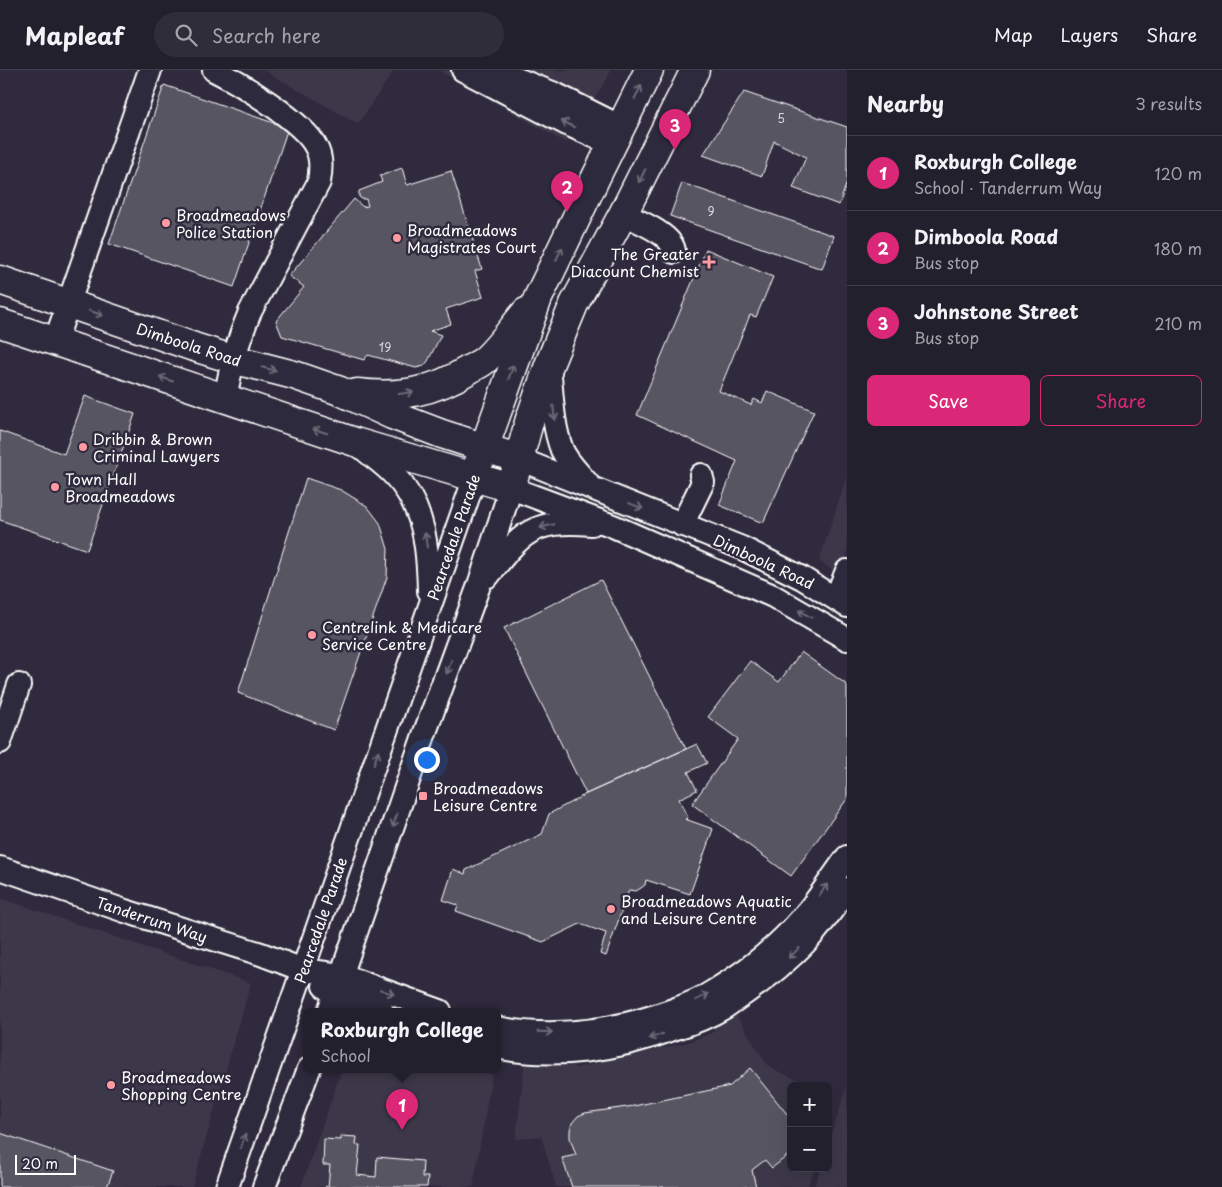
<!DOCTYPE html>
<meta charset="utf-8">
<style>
body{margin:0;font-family:"Playpen Sans",sans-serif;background:#2f2d3a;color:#f1f3f6}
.controls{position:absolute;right:15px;bottom:15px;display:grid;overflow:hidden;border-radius:8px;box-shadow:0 5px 20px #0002}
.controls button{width:45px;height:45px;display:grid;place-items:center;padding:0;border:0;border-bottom:1px solid #403e4a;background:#23202e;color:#f1f3f6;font:25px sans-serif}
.scale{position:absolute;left:15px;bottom:12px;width:61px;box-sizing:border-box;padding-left:5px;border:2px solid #fff;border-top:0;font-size:14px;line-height:18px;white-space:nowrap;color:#fff;-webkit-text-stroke:4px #2f2a3d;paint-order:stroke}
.you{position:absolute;left:426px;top:689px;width:18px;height:18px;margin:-12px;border:4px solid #fff;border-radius:50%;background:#1a73e8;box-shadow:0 0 0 8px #1a73e833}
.badge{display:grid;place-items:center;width:32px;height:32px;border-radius:50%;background:#db2777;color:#fff;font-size:16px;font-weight:700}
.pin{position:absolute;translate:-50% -41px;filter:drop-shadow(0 1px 2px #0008)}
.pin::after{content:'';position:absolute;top:26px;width:18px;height:15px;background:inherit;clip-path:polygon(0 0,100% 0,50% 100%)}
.popup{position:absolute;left:303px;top:938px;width:198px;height:65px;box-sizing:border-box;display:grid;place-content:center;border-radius:8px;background:#23202e;filter:drop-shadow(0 1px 4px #0005);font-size:16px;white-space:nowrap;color:#a3a3aa}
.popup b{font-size:19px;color:#f1f3f6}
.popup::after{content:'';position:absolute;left:50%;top:100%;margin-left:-10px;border:10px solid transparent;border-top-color:#23202e}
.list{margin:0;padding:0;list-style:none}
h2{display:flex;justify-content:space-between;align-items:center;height:65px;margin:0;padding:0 20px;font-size:21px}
h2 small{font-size:16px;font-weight:400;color:#a3a3aa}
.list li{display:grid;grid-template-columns:32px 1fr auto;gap:15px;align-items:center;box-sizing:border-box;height:75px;padding:0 20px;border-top:1px solid #403e4a}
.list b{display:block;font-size:19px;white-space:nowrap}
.list p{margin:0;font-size:16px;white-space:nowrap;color:#a3a3aa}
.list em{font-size:16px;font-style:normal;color:#a3a3aa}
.actions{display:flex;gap:10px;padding:15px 20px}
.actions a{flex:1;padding:11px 0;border:1px solid #db2777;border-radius:8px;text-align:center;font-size:18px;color:#db2777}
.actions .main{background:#db2777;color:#fff}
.icon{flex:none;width:28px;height:28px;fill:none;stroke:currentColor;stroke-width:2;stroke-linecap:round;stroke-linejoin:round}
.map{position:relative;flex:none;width:847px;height:1117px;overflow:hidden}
header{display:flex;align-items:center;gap:30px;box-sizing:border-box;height:70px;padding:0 25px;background:#23202e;border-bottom:1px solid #403e4a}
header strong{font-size:24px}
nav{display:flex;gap:28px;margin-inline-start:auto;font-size:18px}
.search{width:350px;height:45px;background:#2f2d3a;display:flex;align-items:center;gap:12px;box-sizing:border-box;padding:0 18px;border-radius:28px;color:#a3a3aa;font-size:19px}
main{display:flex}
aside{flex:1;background:#23202e}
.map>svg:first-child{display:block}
.built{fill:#3c3749}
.building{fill:#595564;stroke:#fff}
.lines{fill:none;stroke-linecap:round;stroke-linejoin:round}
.minor-casing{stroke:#fff;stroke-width:26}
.major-casing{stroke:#fff;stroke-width:31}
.minor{stroke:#2f2a3d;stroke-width:22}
.major{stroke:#2f2a3d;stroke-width:28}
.oneway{stroke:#6d6a77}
.poi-dot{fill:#ff9aa2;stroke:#2f2a3d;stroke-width:2}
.labels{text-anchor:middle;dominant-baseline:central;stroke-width:5;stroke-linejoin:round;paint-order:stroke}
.number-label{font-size:12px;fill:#d6d4d8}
.poi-label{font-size:15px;fill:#fff;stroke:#2f2a3d;text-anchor:start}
.street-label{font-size:15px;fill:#fff;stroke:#2f2a3d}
</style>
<header>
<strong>Mapleaf</strong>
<div class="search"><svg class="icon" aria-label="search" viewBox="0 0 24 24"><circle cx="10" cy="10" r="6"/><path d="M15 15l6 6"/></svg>Search here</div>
<nav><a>Map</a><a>Layers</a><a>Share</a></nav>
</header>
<main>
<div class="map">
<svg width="847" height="1117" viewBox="0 0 847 1117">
<rect width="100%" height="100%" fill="#2f2a3d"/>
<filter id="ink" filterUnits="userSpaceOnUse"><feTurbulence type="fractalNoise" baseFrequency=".02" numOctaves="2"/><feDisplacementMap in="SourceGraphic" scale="10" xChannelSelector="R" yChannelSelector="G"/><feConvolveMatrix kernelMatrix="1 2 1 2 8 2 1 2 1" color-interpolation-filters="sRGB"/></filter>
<g filter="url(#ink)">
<!-- built -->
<path class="built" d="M 263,0 L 394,0 L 358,54 Z
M 438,0 L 611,0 L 608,7 L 566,73 Z
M 847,406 L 847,510 L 819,491 Z
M 0,828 L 251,913 L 192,1117 L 0,1117 Z
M 736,944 L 767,995 L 775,1000 L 813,1016 L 791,1016 L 791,1098 L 815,1098 L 807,1117 L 556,1117 L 541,1066 L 516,1069 L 525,989 L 560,988 L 576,998 L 689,972 L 713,962 L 718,950 Z
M 342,999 L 476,999 L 492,1004 L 473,1117 L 301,1117 Z
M 847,1016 L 847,1117 L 814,1117 L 821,1098 L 828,1098 L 828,1074 Z"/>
<!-- building -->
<path class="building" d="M 164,15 L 288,58 L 234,217 L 109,174 Z
M 744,22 L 847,57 L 847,112 L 839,135 L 793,118 L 806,87 L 774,71 L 762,106 L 703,85 Z
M 402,98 L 407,115 L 451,101 L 482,199 L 475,201 L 483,227 L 446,239 L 451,254 L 430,261 L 441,265 L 428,291 L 424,296 L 416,298 L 368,285 L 364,290 L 282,266 L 276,251 L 304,217 L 289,206 L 354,129 L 363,137 L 368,136 L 366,129 L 362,129 L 359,127 L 359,121 L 382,112 L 380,106 Z
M 682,113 L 834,166 L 822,199 L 670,146 Z
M 706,179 L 773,207 L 756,247 L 750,245 L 719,321 L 751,335 L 754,329 L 762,333 L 767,321 L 814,341 L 763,453 L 719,435 L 737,391 L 637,345 Z
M 85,326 L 135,344 L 87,480 L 0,450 L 0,361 L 64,384 Z
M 306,408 L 341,420 L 367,436 L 380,453 L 388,479 L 387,507 L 334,660 L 238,623 Z
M 601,510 L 686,679 L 586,724 L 504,558 Z
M 801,582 L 847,615 L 847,729 L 791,806 L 692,734 L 738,669 L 708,647 L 750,591 L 779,612 Z
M 697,674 L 707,693 L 688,702 L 697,720 L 679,729 L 688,748 L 685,749 L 713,759 L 690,824 L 646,810 L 645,815 L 641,818 L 636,821 L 629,820 L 606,886 L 600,884 L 606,863 L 580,854 L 543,872 L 456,841 L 458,835 L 443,830 L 453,799 L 465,804 L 466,800 L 542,764 L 549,744 L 586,724 Z
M 750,998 L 791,1049 L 791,1083 L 772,1098 L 765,1090 L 752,1100 L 756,1117 L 572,1117 L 562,1088 L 576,1085 L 570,1068 L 570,1060 L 572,1053 L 578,1046 L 585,1043 L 634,1036 L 730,1016 Z
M 0,1063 L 113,1101 L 107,1117 L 0,1117 Z
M 341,1066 L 357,1067 L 356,1075 L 360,1075 L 357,1105 L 376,1107 L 377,1087 L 423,1091 L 422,1107 L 428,1107 L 427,1117 L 325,1117 L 328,1117 L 330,1095 L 323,1095 L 324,1069 L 341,1070 Z"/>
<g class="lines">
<!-- minor casing -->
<g class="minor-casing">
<path id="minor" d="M 214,0 C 240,13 304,52 316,77 C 322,88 321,100 319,112 L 250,242 C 237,273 231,296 225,329
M 463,0 L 567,54 L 612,74
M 494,0 L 555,24 L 621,57
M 623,144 C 636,150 674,165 674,182
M 55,272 L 150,0
M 549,296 C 552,323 552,354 562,380 C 568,393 579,403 588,414
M 359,375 C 370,385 384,394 394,405 C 425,437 428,479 429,521
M 519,389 L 742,478 L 802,508 L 847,536
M 682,455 L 703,412 L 701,405
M 488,506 C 522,462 533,449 592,454
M 836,528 L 847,501
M 0,672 L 19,615
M 0,798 L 125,841 L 261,884 L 303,900 L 341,905 L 440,941
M 324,916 L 335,925 L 382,941
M 329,941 L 424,665 L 478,518 L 511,418 L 613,456 L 773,526 L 847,569
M 497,958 C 556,970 617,960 673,940 C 687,935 702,929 714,921 C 746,902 778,876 802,848 C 819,829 832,807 847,787
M 497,977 C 556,990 620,979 676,958 C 693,953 710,946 725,937 C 757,916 790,891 815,862 C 827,848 837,833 847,819
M 227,1117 L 475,407
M 264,1117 L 309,999"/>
</g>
<!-- major casing -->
<g class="major-casing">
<path id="major" d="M 0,210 L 194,277 L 232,289 L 294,305 L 340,321 L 392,345 L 442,364 L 519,389
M 0,253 L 355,372 L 511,418 L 529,352 L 549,295 L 574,234 L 623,144 L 695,0
M 357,323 C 400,328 433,322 470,299 C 475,296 482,293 486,289 C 501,275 513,257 526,242
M 478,395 L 538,228 L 596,107 L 649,0"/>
</g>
<!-- minor -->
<use href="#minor" class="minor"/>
<!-- major -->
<use href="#major" class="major"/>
</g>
<!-- one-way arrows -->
<defs><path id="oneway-shaft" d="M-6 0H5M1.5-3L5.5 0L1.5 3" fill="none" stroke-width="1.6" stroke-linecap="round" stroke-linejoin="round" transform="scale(1.25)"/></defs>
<g class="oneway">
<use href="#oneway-shaft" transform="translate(638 22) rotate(-63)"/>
<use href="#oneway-shaft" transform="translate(568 54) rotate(-154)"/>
<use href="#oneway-shaft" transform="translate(642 106) rotate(116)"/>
<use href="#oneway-shaft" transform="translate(559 184) rotate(-65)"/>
<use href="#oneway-shaft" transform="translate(96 243) rotate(19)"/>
<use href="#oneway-shaft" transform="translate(269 299) rotate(14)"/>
<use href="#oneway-shaft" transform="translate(511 302) rotate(-70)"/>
<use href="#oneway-shaft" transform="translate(166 309) rotate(-161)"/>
<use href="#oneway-shaft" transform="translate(406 323) rotate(-8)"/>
<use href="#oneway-shaft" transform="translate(554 343) rotate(84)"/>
<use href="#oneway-shaft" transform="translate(320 361) rotate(-162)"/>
<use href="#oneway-shaft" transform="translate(636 436) rotate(22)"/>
<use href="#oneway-shaft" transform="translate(547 456) rotate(167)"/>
<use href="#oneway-shaft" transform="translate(426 470) rotate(-98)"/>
<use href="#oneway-shaft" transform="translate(805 544) rotate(-151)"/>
<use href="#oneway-shaft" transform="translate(449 597) rotate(110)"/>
<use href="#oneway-shaft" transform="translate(376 688) rotate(-71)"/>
<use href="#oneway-shaft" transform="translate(395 750) rotate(109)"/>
<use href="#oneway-shaft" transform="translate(823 820) rotate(-54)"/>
<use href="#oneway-shaft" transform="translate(794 883) rotate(137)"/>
<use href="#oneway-shaft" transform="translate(387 922) rotate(20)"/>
<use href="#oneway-shaft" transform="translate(702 927) rotate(-26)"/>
<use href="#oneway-shaft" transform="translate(545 962) rotate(1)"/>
<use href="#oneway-shaft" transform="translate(656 966) rotate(162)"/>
<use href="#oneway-shaft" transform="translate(243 1071) rotate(-71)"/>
</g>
</g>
<!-- markers -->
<g class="poi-dot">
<circle cx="166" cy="153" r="5"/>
<circle cx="397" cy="168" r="5"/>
<path d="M706.5 184.5h5v5h5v5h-5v5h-5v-5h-5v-5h5z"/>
<circle cx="83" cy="377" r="5"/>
<circle cx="55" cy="417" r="5"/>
<circle cx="312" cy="565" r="5"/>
<rect x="418" y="721" width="10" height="10" rx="2.5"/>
<circle cx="611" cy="839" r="5"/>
<circle cx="111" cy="1015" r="5"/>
</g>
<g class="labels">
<!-- number labels -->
<g class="number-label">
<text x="781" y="48">5</text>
<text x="711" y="141">9</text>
<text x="385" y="277">19</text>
</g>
<!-- poi labels -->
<g class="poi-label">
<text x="176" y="144">Broadmeadows<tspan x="176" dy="17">Police Station</tspan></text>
<text x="407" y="159">Broadmeadows<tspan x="407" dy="17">Magistrates Court</tspan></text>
<text x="699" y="183" text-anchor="end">The Greater<tspan x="699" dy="17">Diacount Chemist</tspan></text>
<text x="93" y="368">Dribbin &amp; Brown<tspan x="93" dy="17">Criminal Lawyers</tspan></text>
<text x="65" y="408">Town Hall<tspan x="65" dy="17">Broadmeadows</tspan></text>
<text x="322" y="556">Centrelink &amp; Medicare<tspan x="322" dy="17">Service Centre</tspan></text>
<text x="433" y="717">Broadmeadows<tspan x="433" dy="17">Leisure Centre</tspan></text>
<text x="621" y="830">Broadmeadows Aquatic<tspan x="621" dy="17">and Leisure Centre</tspan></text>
<text x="121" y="1006">Broadmeadows<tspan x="121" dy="17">Shopping Centre</tspan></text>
</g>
<!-- street labels -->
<g class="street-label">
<text transform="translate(189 274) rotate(18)">Dimboola Road</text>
<text transform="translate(453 467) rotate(-71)">Pearcedale Parade</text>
<text transform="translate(764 491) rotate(25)">Dimboola Road</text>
<text transform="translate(152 849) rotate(18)">Tanderrum Way</text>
<text transform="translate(320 850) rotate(-71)">Pearcedale Parade</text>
</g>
</g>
</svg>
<div class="controls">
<button>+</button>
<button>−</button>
</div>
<div class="scale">20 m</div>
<div class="you"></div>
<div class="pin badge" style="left:402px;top:1060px">1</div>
<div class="popup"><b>Roxburgh College</b>School</div>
<div class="pin badge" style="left:567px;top:142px">2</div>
<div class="pin badge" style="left:675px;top:80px">3</div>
</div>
<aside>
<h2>Nearby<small>3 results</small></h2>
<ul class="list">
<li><span class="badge">1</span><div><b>Roxburgh College</b><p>School · Tanderrum Way</p></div><em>120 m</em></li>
<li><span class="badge">2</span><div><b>Dimboola Road</b><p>Bus stop</p></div><em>180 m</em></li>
<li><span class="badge">3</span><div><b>Johnstone Street</b><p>Bus stop</p></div><em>210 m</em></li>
</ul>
<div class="actions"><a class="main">Save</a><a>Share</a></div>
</aside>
</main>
